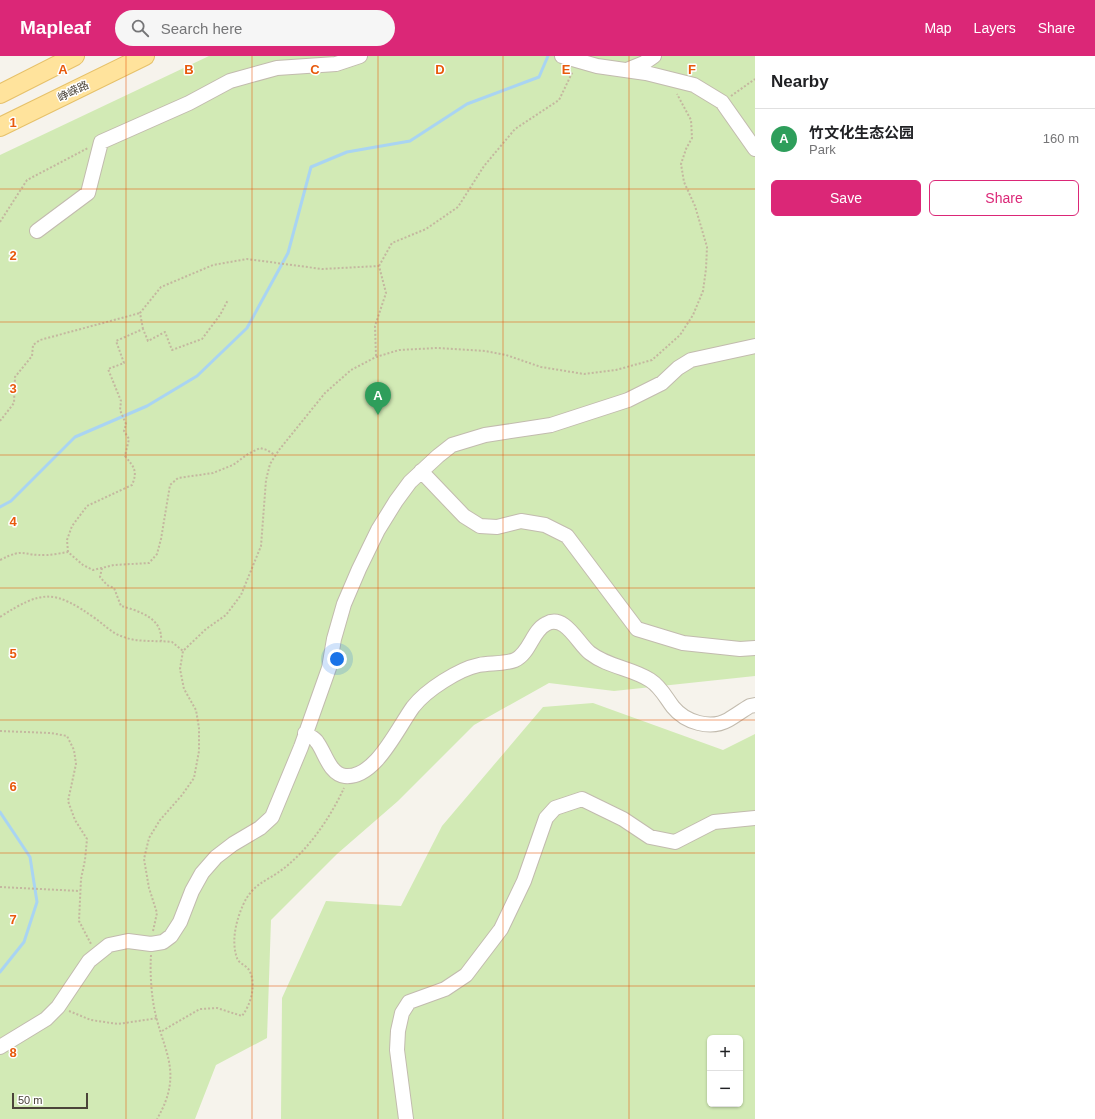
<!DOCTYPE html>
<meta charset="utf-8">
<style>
body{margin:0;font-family:Arial,"Noto Sans SC",sans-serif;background:#f6f6f6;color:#202124}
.controls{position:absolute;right:12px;bottom:12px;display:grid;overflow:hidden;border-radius:6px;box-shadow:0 1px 3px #0004}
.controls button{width:36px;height:36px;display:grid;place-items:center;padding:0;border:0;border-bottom:1px solid #e0e0e0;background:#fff;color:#202124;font:20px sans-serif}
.scale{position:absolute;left:12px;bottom:10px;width:76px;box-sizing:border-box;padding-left:4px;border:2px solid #4b4439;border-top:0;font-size:11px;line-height:14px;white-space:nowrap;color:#4b4439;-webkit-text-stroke:3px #fff;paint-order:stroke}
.you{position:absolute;left:337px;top:603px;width:14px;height:14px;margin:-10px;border:3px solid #fff;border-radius:50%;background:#1a73e8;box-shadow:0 0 0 6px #1a73e833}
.badge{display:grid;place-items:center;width:26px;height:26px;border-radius:50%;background:#db2777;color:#fff;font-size:13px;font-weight:700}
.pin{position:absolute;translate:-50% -33px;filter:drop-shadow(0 1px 2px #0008)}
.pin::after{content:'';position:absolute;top:21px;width:14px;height:12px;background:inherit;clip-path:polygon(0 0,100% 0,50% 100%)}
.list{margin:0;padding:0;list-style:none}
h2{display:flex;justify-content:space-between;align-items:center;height:52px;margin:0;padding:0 16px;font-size:17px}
h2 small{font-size:13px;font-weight:400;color:#757577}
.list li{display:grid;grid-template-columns:26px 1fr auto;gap:12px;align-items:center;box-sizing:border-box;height:60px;padding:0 16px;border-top:1px solid #e0e0e0}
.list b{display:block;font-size:15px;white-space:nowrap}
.list p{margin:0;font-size:13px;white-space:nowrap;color:#757577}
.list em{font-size:13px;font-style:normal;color:#757577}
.actions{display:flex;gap:8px;padding:12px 16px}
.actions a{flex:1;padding:9px 0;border:1px solid #db2777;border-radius:6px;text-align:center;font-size:14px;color:#db2777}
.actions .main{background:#db2777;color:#fff}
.icon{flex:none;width:22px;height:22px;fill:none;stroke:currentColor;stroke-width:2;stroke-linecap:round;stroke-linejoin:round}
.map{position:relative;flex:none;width:755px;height:1063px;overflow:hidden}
header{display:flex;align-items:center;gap:24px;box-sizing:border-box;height:56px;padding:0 20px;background:#db2777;color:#fff}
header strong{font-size:19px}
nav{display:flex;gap:22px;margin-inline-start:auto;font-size:14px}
.search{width:280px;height:36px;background:#f6f6f6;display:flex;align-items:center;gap:10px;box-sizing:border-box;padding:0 14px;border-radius:22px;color:#757577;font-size:15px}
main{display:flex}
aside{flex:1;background:#fff}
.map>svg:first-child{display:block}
.green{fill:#d2eab5;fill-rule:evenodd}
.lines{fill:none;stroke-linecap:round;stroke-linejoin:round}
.stream{stroke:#a9d4f2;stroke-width:3}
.minor-casing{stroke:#c2bbae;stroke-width:16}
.major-casing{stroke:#e6c16a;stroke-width:20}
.path{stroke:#c4b79f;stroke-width:2;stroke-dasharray:2 2;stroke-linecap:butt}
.minor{stroke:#fff;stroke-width:14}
.major{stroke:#ffe39c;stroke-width:18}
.grid{fill:none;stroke:#e8590c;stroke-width:1;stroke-opacity:0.55}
.labels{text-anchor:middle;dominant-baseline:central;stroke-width:3;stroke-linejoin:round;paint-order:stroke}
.street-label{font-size:11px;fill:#4b4439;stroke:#fff}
.grid-label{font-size:13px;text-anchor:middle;font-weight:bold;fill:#e8590c;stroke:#fff;stroke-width:3;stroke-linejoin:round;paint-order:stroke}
</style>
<header>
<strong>Mapleaf</strong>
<div class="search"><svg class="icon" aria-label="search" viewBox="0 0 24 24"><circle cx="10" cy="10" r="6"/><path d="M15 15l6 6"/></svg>Search here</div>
<nav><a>Map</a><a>Layers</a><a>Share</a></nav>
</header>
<main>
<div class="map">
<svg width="755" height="1063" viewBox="0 0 755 1063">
<rect width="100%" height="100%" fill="#f6f3ec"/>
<!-- green -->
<path class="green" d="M 209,0 L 755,0 L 755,620 L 614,635 L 549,627 L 474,669 L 398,745 L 337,798 L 271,864 L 267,982 L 216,1009 L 195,1063 L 0,1063 L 0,99 Z
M 593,647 L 723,694 L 755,678 L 755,1063 L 281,1063 L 282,942 L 326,845 L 401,850 L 442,770 L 543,651 ZM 710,982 L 740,982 L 740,1048 L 710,1048 Z"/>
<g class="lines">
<!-- stream -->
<path class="stream" d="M 0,451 L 11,445 L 75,381 L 147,350 L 197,320 L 247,272 L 288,197 L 311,111 L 347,96 L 410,85 L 467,48 L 539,21 L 548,0
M 0,756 L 30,801 L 37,846 L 24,886 L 0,916"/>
<!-- minor casing -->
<g class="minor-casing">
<path id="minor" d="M 562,0 L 597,10 L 646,17 L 694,29 L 722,46 L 755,93
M 627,14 L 644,7 L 654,0
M 37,175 L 88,137 L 101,86 L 189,47 L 230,25 L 277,12 L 336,8 L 360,0
M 421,415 L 464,460 L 480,470 L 497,471 L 521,465 L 545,469 L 567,480 L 637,573 L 683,587 L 740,593 L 755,592
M 305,677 C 309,680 315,682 317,686 C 325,696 329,718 345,720 C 375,723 397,673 413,651 C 426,634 459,613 479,609 C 490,607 505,608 515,604 C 530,597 532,575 546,568 C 565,557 578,588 590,597 C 608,611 631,612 650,624 C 661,631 666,642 673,651 C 685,666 710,674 728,664 C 735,660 743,654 750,650 L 755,649
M 0,991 L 46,963 L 58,951 L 89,905 L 109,889 L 128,885 L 151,888 L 163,886 L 171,880 L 180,866 L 192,835 L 202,817 L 216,801 L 233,788 L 260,772 L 272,761 L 301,691 L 329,612 L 334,583 L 344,548 L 359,513 L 378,474 L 396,445 L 410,426 L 438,400 L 452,389 L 485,379 L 551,369 L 628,344 L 662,327 L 678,312 L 691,304 L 755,290
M 406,1063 L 397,994 L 398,975 L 402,957 L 409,946 L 445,933 L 466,919 L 501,873 L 524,825 L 546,762 L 555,752 L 582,743 L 623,763 L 650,781 L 675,786 L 714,766 L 755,762"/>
</g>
<!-- major casing -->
<g class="major-casing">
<path id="major" d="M 0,38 L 75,0
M 0,71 L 145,0"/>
</g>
<!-- path -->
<path class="path" d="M 731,40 L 755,23
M 0,166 L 27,124 L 88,92
M 379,210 L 392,187 L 426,173 L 458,151 L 484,110 L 515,73 L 559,44 L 573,15
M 143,273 L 140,257 L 161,231 L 213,209 L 247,203 L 322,213 L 379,210 L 386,237 L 375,270 L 376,300
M 0,365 L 14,347 L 15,321 L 32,300 L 33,289 L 40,284 L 140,257
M 68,496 L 67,484 L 72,470 L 87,450 L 132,429 C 138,415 134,411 125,400 L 129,383 L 124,375 L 126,368 L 120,354 L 121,345 L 108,313 L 124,307 L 116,285 L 143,273 L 148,285 L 165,276 L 172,294 L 202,283 L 220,259 L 228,244
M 0,504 C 26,491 21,500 46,499 C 53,499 61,497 68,496 L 83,509 L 93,514 L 114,509 L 149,507 L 157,498 L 161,483 L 170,429 L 178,422 L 213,417 L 233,409 L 248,398 L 260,392 L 267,394 L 275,399
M 102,512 L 100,521 L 107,529 L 114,532 L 121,550 C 139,555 163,562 161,585
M 0,561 C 42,534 54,533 96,563 C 103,568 112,577 121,580 C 137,587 155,584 172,586 L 183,595
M 0,675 L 51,677 L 67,680 L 74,694 L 76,708 L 68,745 L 75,764 L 87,783 L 85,804 L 81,823 L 79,865 L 91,888
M 0,831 L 80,835
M 153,875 L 157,857 L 149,832 L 144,803 L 149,782 L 160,764 L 182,739 L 194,722 L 199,695 L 199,672 L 196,654 L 184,633 L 180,613 L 183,595 L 206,573 L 226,559 L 241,539 L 261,490 L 266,424 L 270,408 L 279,394 L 325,337 L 351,314 L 376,301 L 399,294 L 437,292 L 485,295 L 506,299 L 541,311 L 584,318 L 616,314 L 652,304 L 680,279 L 693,259 L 703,235 L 706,213 L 707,191 L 695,150 L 684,126 L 681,108 L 686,93 L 692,82 L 691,64 L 677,38
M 151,899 C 150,914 151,931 153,945 C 160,993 186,1013 157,1063
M 69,955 L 91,964 L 118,968 L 158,962
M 162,975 L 200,953 L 217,952 L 242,960 C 251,948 257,928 249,914 C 246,909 238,907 237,902 C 231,885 236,865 243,849 C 253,827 266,826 283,813 C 309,793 330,762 344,732"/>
<!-- minor -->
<use href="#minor" class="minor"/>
<!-- major -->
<use href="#major" class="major"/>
</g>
<!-- grid -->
<path class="grid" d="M 126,0 L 126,1063M 252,0 L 252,1063M 378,0 L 378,1063M 503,0 L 503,1063M 629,0 L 629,1063M 0,133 L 755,133M 0,266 L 755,266M 0,399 L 755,399M 0,532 L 755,532M 0,664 L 755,664M 0,797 L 755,797M 0,930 L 755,930"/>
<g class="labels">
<!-- street labels -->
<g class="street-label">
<text transform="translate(73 35) rotate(-26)">峥嵘路</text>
</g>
</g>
<g class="grid-label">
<text x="63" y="18">A</text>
<text x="189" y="18">B</text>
<text x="315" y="18">C</text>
<text x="440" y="18">D</text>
<text x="566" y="18">E</text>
<text x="692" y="18">F</text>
<text x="13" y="71">1</text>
<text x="13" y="204">2</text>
<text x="13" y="337">3</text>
<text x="13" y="470">4</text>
<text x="13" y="602">5</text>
<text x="13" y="735">6</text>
<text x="13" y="868">7</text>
<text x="13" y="1001">8</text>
</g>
</svg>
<div class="controls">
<button>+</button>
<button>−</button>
</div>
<div class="scale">50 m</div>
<div class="you"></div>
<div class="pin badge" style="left:378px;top:359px;background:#2e9e5b">A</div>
</div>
<aside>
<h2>Nearby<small></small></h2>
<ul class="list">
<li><span class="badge" style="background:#2e9e5b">A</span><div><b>竹文化生态公园</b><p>Park</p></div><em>160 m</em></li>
</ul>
<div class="actions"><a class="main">Save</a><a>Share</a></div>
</aside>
</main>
